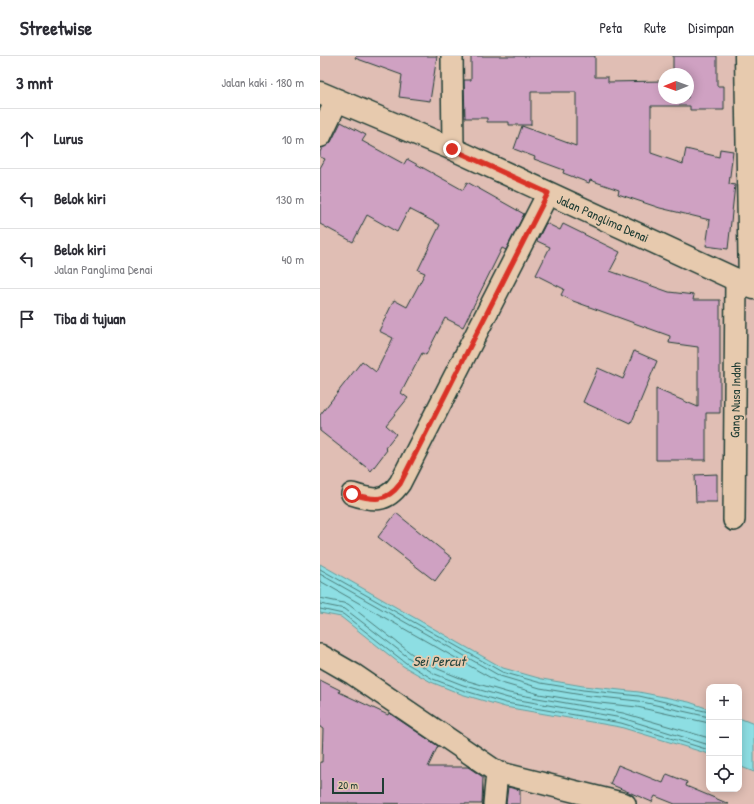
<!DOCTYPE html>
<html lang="id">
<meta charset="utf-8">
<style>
body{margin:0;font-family:"Patrick Hand",sans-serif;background:#f7f7f7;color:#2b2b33}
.controls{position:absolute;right:12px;bottom:12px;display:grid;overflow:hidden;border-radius:8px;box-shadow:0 2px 10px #0003}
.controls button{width:36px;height:36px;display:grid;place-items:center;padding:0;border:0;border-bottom:1px solid #e1e1e2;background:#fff;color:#2b2b33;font:20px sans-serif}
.compass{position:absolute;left:338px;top:12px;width:36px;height:36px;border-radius:50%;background:#fff;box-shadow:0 2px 10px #0003;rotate:269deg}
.scale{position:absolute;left:12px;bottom:10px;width:52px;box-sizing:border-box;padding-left:4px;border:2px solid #1f3d34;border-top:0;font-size:11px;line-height:14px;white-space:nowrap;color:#1f3d34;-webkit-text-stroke:3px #e7caae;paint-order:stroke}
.stop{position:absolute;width:12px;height:12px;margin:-9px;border:3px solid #d93025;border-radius:50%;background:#fff}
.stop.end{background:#d93025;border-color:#fff;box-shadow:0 1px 4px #0008}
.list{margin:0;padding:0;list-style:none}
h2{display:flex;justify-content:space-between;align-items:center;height:52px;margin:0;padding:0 16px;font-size:17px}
h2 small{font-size:13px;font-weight:400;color:#7c7c81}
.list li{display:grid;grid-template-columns:26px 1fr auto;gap:12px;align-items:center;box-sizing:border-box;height:60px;padding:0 16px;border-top:1px solid #e1e1e2}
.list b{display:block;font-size:15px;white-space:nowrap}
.list p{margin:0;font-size:13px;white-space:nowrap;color:#7c7c81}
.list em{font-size:13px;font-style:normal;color:#7c7c81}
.icon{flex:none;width:22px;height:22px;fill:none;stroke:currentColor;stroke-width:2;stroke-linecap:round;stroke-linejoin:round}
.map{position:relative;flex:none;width:434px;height:748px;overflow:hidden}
header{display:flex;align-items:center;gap:24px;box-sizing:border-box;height:56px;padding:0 20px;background:#fff;border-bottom:1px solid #e1e1e2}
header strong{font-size:19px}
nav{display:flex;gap:22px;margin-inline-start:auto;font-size:14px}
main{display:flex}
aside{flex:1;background:#fff}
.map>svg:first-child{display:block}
.water{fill:#8ddee3;stroke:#619e9d}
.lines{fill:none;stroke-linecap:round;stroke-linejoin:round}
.shore{stroke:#4b7d7a;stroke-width:1}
.building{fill:#cfa1c2;stroke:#1f3d34}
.minor-casing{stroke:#1f3d34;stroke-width:24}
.tertiary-casing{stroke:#1f3d34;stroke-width:25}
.primary-casing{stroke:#1f3d34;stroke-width:25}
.minor{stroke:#e7caae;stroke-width:21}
.tertiary{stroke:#e7caae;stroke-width:22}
.primary{stroke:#e7caae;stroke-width:22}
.route{stroke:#d93025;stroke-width:5}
.labels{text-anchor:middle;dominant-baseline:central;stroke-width:3.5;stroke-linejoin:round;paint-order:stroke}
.street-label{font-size:13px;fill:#1f3d34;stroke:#e7caae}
.water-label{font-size:14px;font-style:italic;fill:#24453d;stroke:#e7caae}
</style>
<header>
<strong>Streetwise</strong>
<nav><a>Peta</a><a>Rute</a><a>Disimpan</a></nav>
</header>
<main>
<aside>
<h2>3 mnt<small>Jalan kaki · 180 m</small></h2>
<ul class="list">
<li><svg class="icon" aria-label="ahead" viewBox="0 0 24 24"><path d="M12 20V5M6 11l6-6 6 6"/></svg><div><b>Lurus</b></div><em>10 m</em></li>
<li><svg class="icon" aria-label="left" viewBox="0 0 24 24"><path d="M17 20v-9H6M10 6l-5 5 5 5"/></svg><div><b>Belok kiri</b></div><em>130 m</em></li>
<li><svg class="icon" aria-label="left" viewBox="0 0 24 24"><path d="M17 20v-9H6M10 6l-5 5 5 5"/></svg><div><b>Belok kiri</b><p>Jalan Panglima Denai</p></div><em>40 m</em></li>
<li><svg class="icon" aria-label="arrive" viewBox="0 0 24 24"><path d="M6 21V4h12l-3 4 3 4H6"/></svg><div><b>Tiba di tujuan</b></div></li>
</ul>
</aside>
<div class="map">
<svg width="434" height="748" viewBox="0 0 434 748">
<rect width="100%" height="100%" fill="#e0beb4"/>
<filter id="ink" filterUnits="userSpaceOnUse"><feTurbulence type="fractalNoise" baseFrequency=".025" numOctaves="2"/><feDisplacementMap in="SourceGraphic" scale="8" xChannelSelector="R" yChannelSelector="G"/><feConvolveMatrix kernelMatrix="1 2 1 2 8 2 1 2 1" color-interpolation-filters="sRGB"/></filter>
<g filter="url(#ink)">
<!-- water -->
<path class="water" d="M 0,508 L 183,612 L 222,623 L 263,630 L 319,636 L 369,646 L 389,653 L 389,698 L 300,671 L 185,651 L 141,638 L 111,626 L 83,610 L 21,561 L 0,557 Z
M 419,662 L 434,668 L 434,716 L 419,710 Z"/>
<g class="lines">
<!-- shore -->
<path class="shore" d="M 0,513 L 182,616 L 221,627 L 263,634 L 319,640 L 389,656
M 0,518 L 180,620 L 220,632 L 262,639 L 318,645 L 389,661
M 0,525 L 178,626 L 219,638 L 261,645 L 317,651 L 389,667
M 0,542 L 28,548 L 92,598 L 118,613 L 145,624 L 189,637 L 303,657 L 389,682
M 0,548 L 25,553 L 89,602 L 115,618 L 143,629 L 188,642 L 302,662 L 389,689
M 0,553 L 23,558 L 86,607 L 113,623 L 142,634 L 186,647 L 301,667 L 389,694"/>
</g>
<!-- building -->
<path class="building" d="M 36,0 L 117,0 L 110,45 L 79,41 L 82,19 L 35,2 Z
M 151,0 L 275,0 L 275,21 L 288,21 L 288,26 L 344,25 L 344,42 L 368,42 L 368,18 L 353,18 L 353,0 L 397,0 L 397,30 L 404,30 L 404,54 L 370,54 L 370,50 L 331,50 L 331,97 L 363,108 L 366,93 L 399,101 L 400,93 L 413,95 L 409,128 L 415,129 L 408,193 L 386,190 L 390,164 L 340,152 L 298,138 L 299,134 L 270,124 L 269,127 L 243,117 L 244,114 L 214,103 L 215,101 L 194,93 L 202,70 L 256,90 L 256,36 L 211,36 L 211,69 L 189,69 L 189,66 L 167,66 L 167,62 L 145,62 L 144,24 L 151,24 Z
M 21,66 L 46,79 L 42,85 L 84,108 L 87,103 L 143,134 L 147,126 L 204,158 L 186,194 L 182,192 L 143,271 L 125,262 L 106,299 L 102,297 L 81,337 L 88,342 L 66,369 L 76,378 L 65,392 L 67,394 L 51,415 L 0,375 L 0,359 L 42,305 L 56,316 L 73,282 L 59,275 L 74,244 L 87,251 L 105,217 L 98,214 L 120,169 L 89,153 L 77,176 L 47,159 L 33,186 L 0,168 L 0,112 L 5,103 L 0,101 L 0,96 L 2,92 L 11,86 Z
M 226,167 L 240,174 L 243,168 L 300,196 L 290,215 L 349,236 L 374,239 L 373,244 L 400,244 L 400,357 L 386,357 L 386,404 L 336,404 L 336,333 L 378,351 L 378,291 L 349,287 L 350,280 L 253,245 L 241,239 L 244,233 L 216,219 L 230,191 L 217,185 Z
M 314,295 L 337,305 L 311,368 L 263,346 L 278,312 L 303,323 Z
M 397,418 L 397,446 L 376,446 L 375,419 Z
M 76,457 L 132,502 L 115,525 L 58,481 Z
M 0,624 L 20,634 L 19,636 L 68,659 L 69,657 L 118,690 L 108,711 L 148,711 L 163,721 L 162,748 L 0,747 L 0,706 L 2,706 L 3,673 L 0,671 Z
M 298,709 L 343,727 L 347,718 L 367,726 L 366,730 L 409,748 L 355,748 L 335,740 L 332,746 L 290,728 Z
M 188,731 L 200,734 L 200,748 L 186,748 Z"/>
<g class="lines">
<!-- minor casing -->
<g class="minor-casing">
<path id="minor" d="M 132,0 L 133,93
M 32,438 C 53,445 66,447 80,427 L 228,137
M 414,464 L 416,223
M 0,599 L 33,618 L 177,716 L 305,748
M 174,748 L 177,716"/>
</g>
<!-- tertiary casing -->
<g class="tertiary-casing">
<path id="tertiary" d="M 426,0 L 430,230"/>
</g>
<!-- primary casing -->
<g class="primary-casing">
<path id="primary" d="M 0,37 L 133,93 L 434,232
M 0,80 L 17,44"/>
</g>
<!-- minor -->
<use href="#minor" class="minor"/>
<!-- tertiary -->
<use href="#tertiary" class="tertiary"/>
<!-- primary -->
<use href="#primary" class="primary"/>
</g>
</g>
<g class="lines" filter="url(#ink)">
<!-- route -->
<path class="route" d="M 32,438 C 53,444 66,447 80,428 L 228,137 L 132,93"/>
</g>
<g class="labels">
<!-- street labels -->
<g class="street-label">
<text transform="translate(283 162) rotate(24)">Jalan Panglima Denai</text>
<text transform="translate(415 344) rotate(-89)">Gang Nusa Indah</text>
</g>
<!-- water labels -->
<g class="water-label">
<text x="119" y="604">Sei Percut</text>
</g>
</g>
</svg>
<div class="controls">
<button>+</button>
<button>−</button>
<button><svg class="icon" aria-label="locate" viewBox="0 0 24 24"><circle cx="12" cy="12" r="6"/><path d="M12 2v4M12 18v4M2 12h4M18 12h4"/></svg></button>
</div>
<svg class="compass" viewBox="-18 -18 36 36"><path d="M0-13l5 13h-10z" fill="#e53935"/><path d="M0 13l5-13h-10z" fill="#7c7c81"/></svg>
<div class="scale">20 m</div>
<div class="stop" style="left:32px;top:438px"></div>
<div class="stop end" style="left:132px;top:93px"></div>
</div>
</main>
